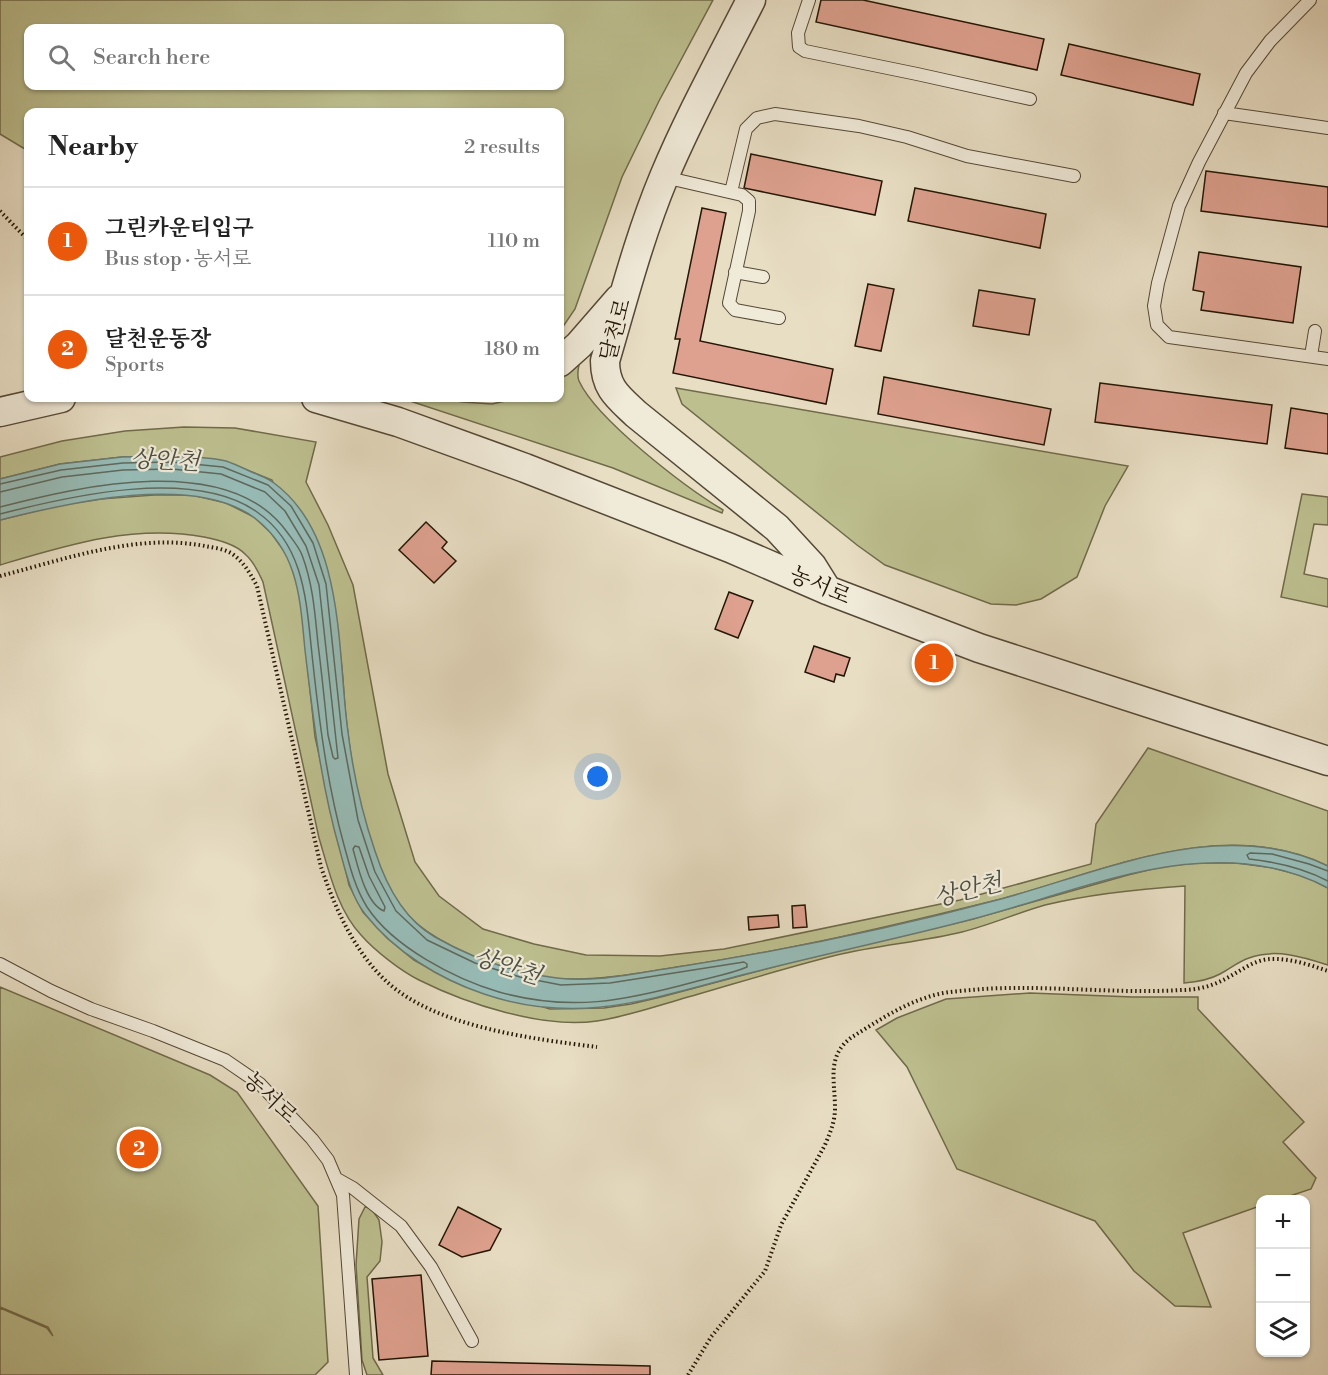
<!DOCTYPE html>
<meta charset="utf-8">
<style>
body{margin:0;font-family:"Libre Bodoni","Noto Serif KR",serif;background:#f2f2f2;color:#222}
.controls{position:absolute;right:18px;bottom:18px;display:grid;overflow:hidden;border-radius:12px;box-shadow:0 2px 4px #0004}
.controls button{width:54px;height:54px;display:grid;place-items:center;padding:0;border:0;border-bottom:2px solid #e0e0e0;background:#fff;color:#222;font:30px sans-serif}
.you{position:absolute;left:598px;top:777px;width:21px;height:21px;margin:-15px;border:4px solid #fff;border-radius:50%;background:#1a73e8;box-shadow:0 0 0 9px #1a73e833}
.badge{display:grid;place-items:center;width:39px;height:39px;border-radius:50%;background:#ea580c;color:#fff;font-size:20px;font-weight:700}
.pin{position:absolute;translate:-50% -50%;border:3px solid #fff;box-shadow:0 2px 6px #0006}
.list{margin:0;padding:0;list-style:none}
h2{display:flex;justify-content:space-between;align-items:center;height:78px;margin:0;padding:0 24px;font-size:26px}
h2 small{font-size:20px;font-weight:400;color:#767676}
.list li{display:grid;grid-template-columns:39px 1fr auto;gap:18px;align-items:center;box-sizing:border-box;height:108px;padding:0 24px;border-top:2px solid #e0e0e0}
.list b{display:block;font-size:22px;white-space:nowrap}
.list p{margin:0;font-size:20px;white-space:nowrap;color:#767676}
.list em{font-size:20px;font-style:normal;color:#767676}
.icon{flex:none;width:33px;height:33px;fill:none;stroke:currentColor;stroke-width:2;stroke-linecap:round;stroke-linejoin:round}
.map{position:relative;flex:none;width:1328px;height:1375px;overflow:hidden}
.search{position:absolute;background:#fff;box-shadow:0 2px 4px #0004;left:24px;top:24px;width:540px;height:66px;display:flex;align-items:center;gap:15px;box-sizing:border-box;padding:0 21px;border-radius:12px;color:#767676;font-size:22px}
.panel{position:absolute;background:#fff;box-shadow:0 2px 4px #0004;left:24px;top:108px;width:540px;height:294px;border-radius:12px}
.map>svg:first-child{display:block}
.green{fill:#bdbf8f;stroke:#706a4a;stroke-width:1.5;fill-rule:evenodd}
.water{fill:#97bcb7;stroke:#697a70;stroke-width:1.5}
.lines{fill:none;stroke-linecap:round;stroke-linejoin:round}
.shore{stroke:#5e695e;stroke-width:1.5}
.building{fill:#dea18f;stroke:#241605;stroke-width:1.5}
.service-casing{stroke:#554835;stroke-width:14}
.tertiary-casing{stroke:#554835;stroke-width:31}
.path{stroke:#241605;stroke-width:4;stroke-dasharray:1.5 3;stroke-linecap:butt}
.service{stroke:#f0ead9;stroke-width:12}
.tertiary{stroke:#f0ead9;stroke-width:28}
.labels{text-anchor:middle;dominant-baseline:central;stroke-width:4.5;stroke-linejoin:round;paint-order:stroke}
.street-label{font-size:22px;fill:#241605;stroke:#f0ead9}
.water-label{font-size:24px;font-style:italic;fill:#4c5043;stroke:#f0ead9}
</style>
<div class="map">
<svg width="1328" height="1375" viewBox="0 0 1328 1375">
<rect width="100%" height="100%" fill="#e8dec4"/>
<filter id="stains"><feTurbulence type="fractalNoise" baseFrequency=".00333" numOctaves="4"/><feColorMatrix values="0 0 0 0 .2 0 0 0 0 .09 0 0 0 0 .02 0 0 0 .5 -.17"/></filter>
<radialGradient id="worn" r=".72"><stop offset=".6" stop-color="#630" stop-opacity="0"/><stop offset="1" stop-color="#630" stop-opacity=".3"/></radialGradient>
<!-- green -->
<path class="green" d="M 0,0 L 713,0 L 659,101 L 622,177 L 575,309 L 560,331 L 560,112 L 28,112 L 28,151 L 0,134 ZM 28,28 L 560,28 L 560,86 L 28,86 Z
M 580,359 C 579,366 576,374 579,381 C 597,420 685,487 723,510 L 722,513 L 613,468 L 401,398 L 437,398 L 463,402 L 492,404 L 519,398 L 560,398 L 560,376 Z
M 676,388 L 1128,466 L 1105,506 L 1077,577 L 1041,599 L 1016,605 L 991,604 L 885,565 L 857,545 L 682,404 Z
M 184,427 L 235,428 L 316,442 L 306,482 L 328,525 L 353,585 L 388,774 L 415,862 L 439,896 L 483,929 L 534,944 L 586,955 L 660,956 L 724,949 L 960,900 L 1091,864 L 1096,824 L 1148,748 L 1328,811 L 1328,866 C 1221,814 1102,873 997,900 C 896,925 794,949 691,965 C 649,971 607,980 564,979 C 518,978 426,945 400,905 C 363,852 352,772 345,708 C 343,686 343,660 337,638 C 332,620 323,602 315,585 C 301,550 286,515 272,480 L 224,461 L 172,456 L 122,457 L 60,464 L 0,479 L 0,457 L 62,441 L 125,431 Z
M 1302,494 L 1328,497 L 1328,525 L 1314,524 L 1304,574 L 1328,579 L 1328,607 L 1281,597 Z
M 154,495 L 192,495 L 226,503 L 254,517 L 271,533 L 289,558 L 300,594 L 315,737 L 349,885 L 363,912 L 387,938 L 414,960 L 447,978 L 550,1009 L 604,1008 L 631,1004 L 661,997 L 792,962 L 973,919 L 1128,875 L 1165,866 L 1197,863 L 1237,863 L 1273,868 L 1307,877 L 1328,888 L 1328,965 C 1303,957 1275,948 1249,958 C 1239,961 1230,969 1220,974 C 1209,980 1197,982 1184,983 L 1185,886 C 1138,889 1091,894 1045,905 C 1017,913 990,925 962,932 C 921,942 878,945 837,955 C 784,968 731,985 678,1000 C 651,1008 624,1017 597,1021 C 543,1029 467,1004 419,980 C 401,971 375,951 361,935 C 337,909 329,871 319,838 L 263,582 C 259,573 254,562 246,555 C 236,544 218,540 204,537 C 133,524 67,545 0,565 L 0,520 L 60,505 L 100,499 Z
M 0,987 L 210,1075 L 237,1092 L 318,1206 L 328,1362 L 315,1375 L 0,1375 L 0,1308 L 47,1328 L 53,1336 L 48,1327 L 0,1307 Z
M 1030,993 L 1133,997 L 1198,997 L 1198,1009 L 1304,1122 L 1283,1142 L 1316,1178 L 1311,1189 L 1281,1199 L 1260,1200 L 1260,1206 L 1183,1233 L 1211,1307 L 1175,1306 L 1134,1271 L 1095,1221 L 957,1169 L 907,1067 L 876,1030 L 897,1018 L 946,999 Z
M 365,1207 L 371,1208 L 379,1220 L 382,1242 L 380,1261 L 367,1277 L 373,1358 L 383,1375 L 367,1375 L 362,1360 L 356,1265 L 359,1219 Z"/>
<!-- water -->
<path class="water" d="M 172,456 C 189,457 209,457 226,461 C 235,464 245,469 254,473 C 261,476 268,478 274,483 C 346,536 337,653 348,732 C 353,773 362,813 375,851 C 386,885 403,919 435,937 C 472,958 515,973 557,978 C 595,983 635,973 671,968 C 782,951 893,928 1001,899 C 1104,871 1223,815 1328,866 L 1328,888 C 1214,828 1087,889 973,919 C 897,939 819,955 742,975 C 650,999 578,1026 484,994 C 439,979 394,951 365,914 C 351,896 346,873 340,851 C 321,785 313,718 305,650 C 300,600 299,553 256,519 C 196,472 68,503 0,520 L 0,479 L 60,464 L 122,457 Z"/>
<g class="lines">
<!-- shore -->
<path class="shore" d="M 0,484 L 61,470 L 123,463 L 172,462 L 223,467 L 268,485 L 291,506 L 313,543 L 326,584 L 342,734 L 358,820 L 375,872 L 396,911 L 427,940 L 475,963 L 520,977 L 561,985 L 610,983 L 744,962 L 747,964 L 747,967 C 731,974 711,977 694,982 C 624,1001 571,1012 499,992 C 455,979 393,947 367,907 C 355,888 350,867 344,845 C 326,780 318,712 311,645 C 306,596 302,543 257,512 C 193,467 70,496 0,514
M 0,492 L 62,477 L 123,470 L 172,469 L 221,474 L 265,492 L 285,511 L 306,546 L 319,585 L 338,758 L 335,759 L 333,757 L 328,735 C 325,705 322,675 318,644 C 315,614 313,584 302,555 C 299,547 292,539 287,532 C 229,451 81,486 0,507
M 355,846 L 359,847 L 369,876 L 385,907 L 384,911 C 366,904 358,867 353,849 Z
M 1328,871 L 1309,864 L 1272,854 L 1250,853 L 1247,855 L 1249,859 C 1277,862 1303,868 1328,881"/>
</g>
<!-- building -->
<path class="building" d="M 821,0 L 863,0 L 1044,39 L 1037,70 L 816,22 Z
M 1069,44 L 1200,74 L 1193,105 L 1061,75 Z
M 751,154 L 882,181 L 875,215 L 744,188 Z
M 1206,171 L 1328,187 L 1328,227 L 1201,211 Z
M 915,188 L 1046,214 L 1040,248 L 908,221 Z
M 702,208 L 726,213 L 700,341 L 833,369 L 826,404 L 673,373 L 680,339 L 675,339 Z
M 1199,252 L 1301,267 L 1293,323 L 1201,310 L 1204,292 L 1193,290 Z
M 868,284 L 894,289 L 881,351 L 855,346 Z
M 979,290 L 1035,299 L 1029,335 L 973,326 Z
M 884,377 L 1051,409 L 1044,445 L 878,414 Z
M 1100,383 L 1272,405 L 1267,444 L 1095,422 Z
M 1291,408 L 1328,414 L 1328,454 L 1285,448 Z
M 426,522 L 447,542 L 442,548 L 456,561 L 434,583 L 399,550 Z
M 729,592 L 753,601 L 738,638 L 715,629 Z
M 814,646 L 850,658 L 844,676 L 836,674 L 834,682 L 805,672 Z
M 805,905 L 807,927 L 793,928 L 792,906 Z
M 778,915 L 779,927 L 749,930 L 748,917 Z
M 458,1207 L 501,1229 L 490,1250 L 462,1257 L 439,1245 Z
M 421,1275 L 428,1356 L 379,1360 L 372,1279 Z
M 432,1361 L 650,1366 L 650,1375 L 431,1375 Z"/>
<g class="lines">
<!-- service casing -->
<g class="service-casing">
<path id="service" d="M 809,0 L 798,33 L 799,47 L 805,51 L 917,74 L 1030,99
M 1310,0 L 1270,41 L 1246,73 L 1199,162 L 1179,206 L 1158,283 L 1154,306 L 1157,325 L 1169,337 L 1328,359
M 1224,113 L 1328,128
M 664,177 L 742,195 L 749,201 L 749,211 L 729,303 L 735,310 L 779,318
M 731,192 L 746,129 L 757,118 L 775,114 L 859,126 L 907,137 L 967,156 L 1074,176
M 735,272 L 763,277
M 1311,356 L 1315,331
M 0,964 L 51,991 L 91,1009 L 153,1031 L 225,1060 L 260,1084 L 312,1139 L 328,1160 L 343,1195 L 356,1375
M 337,1179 L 353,1188 L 401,1226 L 431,1267 L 472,1341"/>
</g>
<!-- tertiary casing -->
<g class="tertiary-casing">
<path id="tertiary" d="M 751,0 C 721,59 689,117 664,177 C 639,237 623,300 605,361 C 605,388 618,397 636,414 L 777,528 L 812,566 L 827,590
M 560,362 L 579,345 L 619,299
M 316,398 L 398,422 L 525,468 L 730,548 L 827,590 L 979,648 L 1328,761
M 0,412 L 61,398"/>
</g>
<!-- path -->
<path class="path" d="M 0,211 L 28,240
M 0,576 C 66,559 136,533 205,546 C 215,548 227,549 235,556 C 245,564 251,575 257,586 L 321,867 C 335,908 354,951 386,981 C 435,1027 533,1039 597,1047
M 688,1375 L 711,1337 L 765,1271 L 781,1225 L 825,1145 C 830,1133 835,1122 835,1108 C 835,1080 826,1056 852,1037 C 875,1023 901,1005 928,997 C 945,991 964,991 982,989 C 1049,985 1115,994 1182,990 C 1195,990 1209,987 1221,981 C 1237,974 1252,960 1270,959 C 1290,958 1310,965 1328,971"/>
<!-- service -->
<use href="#service" class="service"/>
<!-- tertiary -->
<use href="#tertiary" class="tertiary"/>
</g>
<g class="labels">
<!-- street labels -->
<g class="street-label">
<text transform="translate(616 330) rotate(-75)">달천로</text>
<text transform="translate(820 586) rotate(23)">농서로</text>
<text transform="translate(270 1098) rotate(43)">농서로</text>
</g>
<!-- water labels -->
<g class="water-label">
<text transform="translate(165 461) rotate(3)">상안천</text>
<text transform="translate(968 891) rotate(-14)">상안천</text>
<text transform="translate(507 967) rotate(18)">상안천</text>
</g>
</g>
<rect width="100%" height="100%" filter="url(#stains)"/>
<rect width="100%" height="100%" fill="url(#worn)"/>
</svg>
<div class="controls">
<button>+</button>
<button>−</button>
<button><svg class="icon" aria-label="layers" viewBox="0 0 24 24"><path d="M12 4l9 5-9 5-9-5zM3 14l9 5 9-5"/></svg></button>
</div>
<div class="you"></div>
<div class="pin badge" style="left:934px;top:663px">1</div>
<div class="pin badge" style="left:139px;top:1149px">2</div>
<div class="search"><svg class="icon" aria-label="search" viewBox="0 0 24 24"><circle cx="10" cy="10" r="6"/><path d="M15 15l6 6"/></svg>Search here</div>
<section class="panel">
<h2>Nearby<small>2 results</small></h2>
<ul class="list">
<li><span class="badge">1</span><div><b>그린카운티입구</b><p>Bus stop · 농서로</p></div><em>110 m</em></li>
<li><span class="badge">2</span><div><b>달천운동장</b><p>Sports</p></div><em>180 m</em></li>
</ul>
</section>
</div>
